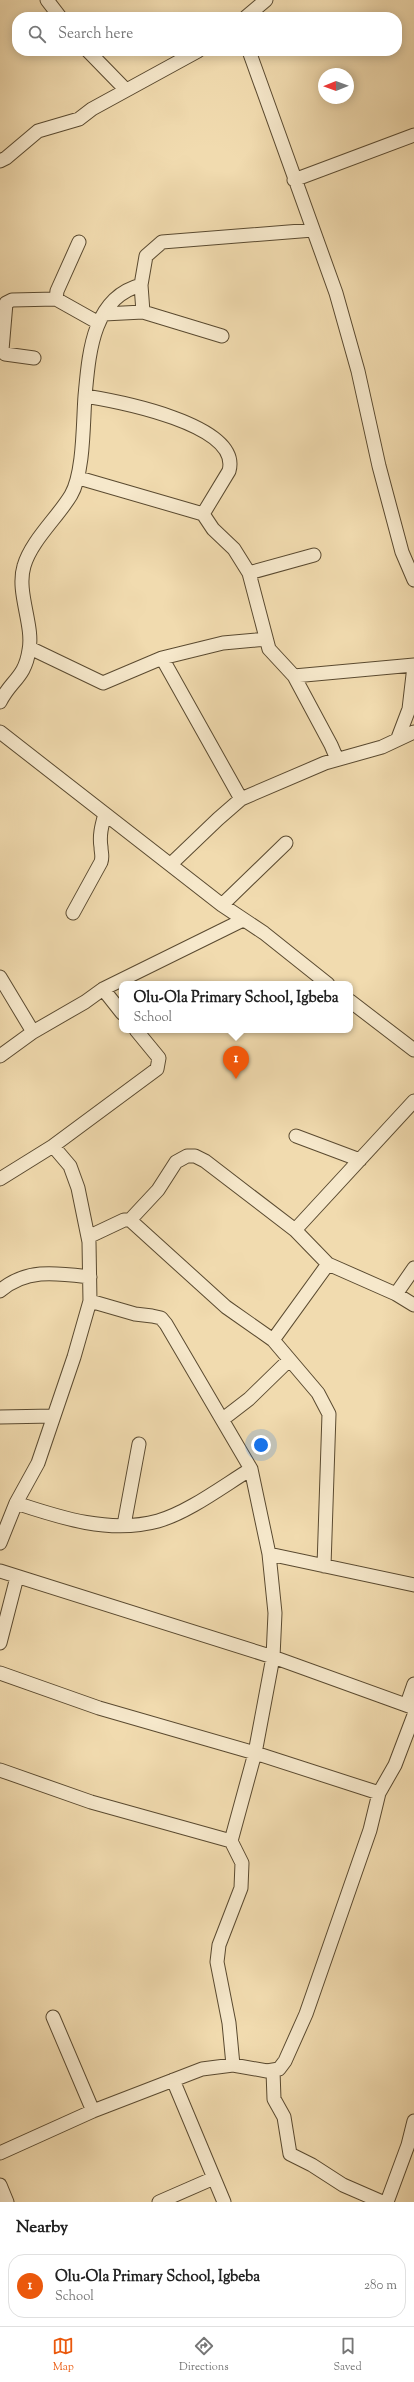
<!DOCTYPE html>
<style>
body{margin:0;font-family:"Sorts Mill Goudy",serif;background:#f6f6f6;color:#222}
.compass{position:absolute;left:318px;top:68px;width:36px;height:36px;border-radius:50%;background:#fff;box-shadow:0 2px 10px #0003;rotate:269deg}
.you{position:absolute;left:261px;top:1445px;width:14px;height:14px;margin:-10px;border:3px solid #fff;border-radius:50%;background:#1a73e8;box-shadow:0 0 0 6px #1a73e833}
.badge{display:grid;place-items:center;width:26px;height:26px;border-radius:50%;background:#ea580c;color:#fff;font-size:13px;font-weight:700}
.pin{position:absolute;translate:-50% -33px;filter:drop-shadow(0 1px 2px #0008)}
.pin::after{content:'';position:absolute;top:21px;width:14px;height:12px;background:inherit;clip-path:polygon(0 0,100% 0,50% 100%)}
.popup{position:absolute;left:119px;top:981px;width:234px;height:52px;box-sizing:border-box;display:grid;place-content:center;border-radius:8px;background:#fff;filter:drop-shadow(0 1px 3px #0005);font-size:13px;white-space:nowrap;color:#767676}
.popup b{font-size:15px;color:#222}
.popup::after{content:'';position:absolute;left:50%;top:100%;margin-left:-8px;border:8px solid transparent;border-top-color:#fff}
.list{margin:0;padding:0;list-style:none}
h2{display:flex;justify-content:space-between;align-items:center;height:52px;margin:0;padding:0 16px;font-size:17px}
h2 small{font-size:13px;font-weight:400;color:#767676}
.list li{display:grid;grid-template-columns:26px 1fr auto;gap:12px;align-items:center;box-sizing:border-box;height:64px;margin:0 8px 8px;padding:0 8px;border:1px solid #e0e0e0;border-radius:16px}
.list b{display:block;font-size:15px;white-space:nowrap}
.list p{margin:0;font-size:13px;white-space:nowrap;color:#767676}
.list em{font-size:13px;font-style:normal;color:#767676}
.icon{flex:none;width:22px;height:22px;fill:none;stroke:currentColor;stroke-width:2;stroke-linecap:round;stroke-linejoin:round}
.map{position:relative;flex:none;width:414px;height:2202px;overflow:hidden}
.search{position:absolute;background:#fff;box-shadow:0 2px 10px #0003;left:12px;right:12px;top:12px;height:44px;display:flex;align-items:center;gap:10px;box-sizing:border-box;padding:0 14px;border-radius:16px;color:#767676;font-size:15px}
.sheet{height:124px;background:#fff}
nav{display:flex;justify-content:space-around;align-items:center;box-sizing:border-box;height:56px;border-top:1px solid #e0e0e0;background:#fff;font-size:11px;color:#767676}
nav a{display:grid;justify-items:center;gap:2px}
nav .on{color:#ea580c}
.map>svg:first-child{display:block}
.lines{fill:none;stroke-linecap:round;stroke-linejoin:round}
.minor-casing{stroke:#5a4a30;stroke-width:15}
.minor{stroke:#f6e8cb;stroke-width:13}
</style>
<div class="map">
<svg width="414" height="2202" viewBox="0 0 414 2202">
<rect width="100%" height="100%" fill="#f1dbaf"/>
<filter id="stains"><feTurbulence type="fractalNoise" baseFrequency=".005" numOctaves="4"/><feColorMatrix values="0 0 0 0 .2 0 0 0 0 .09 0 0 0 0 .02 0 0 0 .5 -.17"/></filter>
<radialGradient id="worn" r=".72"><stop offset=".6" stop-color="#630" stop-opacity="0"/><stop offset="1" stop-color="#630" stop-opacity=".3"/></radialGradient>
<g class="lines">
<!-- minor casing -->
<g class="minor-casing">
<path id="minor" d="M 47,0 L 60,17
M 246,17 L 266,0
M 88,51 L 126,90
M 249,51 L 336,293 L 358,371 L 379,466 L 402,552 L 414,580
M 0,161 L 6,158 L 38,131 L 79,119 L 92,109 L 198,51
M 294,180 L 414,135
M 79,242 L 57,291 L 56,299 L 97,322
M 141,285 L 143,312 L 222,336
M 104,314 L 143,312
M 34,358 L 5,354 L 2,350 L 6,303 L 12,300 L 56,299
M 79,478 L 203,514 L 213,529 L 234,549 L 249,573 L 269,649 L 294,676 L 331,745 L 337,759
M 203,514 L 229,471 C 242,424 116,401 85,396 C 89,354 92,298 141,285 L 146,256 L 162,242 L 313,230
M 249,573 L 314,555
M 30,648 L 103,683 L 162,658 L 223,643 L 266,639
M 162,658 L 241,799
M 294,676 L 414,665
M 0,702 C 11,680 25,678 29,650 C 34,625 16,592 24,566 C 31,541 58,517 71,495 C 84,473 83,422 85,396
M 0,732 L 222,905 L 264,933 L 328,984
M 398,738 L 409,709 L 414,666
M 171,864 L 218,819 L 241,799 L 325,763 L 382,747 L 414,732
M 222,905 L 286,843
M 73,913 L 101,862 C 103,856 101,853 101,847 C 99,835 102,825 105,814
M 0,977 L 33,1032
M 103,989 L 122,1013
M 350,1001 L 414,1050
M 0,1056 L 33,1032 L 85,1002 L 103,989 L 243,920
M 296,1136 L 360,1160
M 0,1179 L 53,1146 L 157,1069 L 159,1058 L 136,1030
M 130,1220 L 158,1190 L 176,1162 L 187,1156 L 195,1156 L 205,1161 L 295,1230 L 328,1264 L 396,1294 L 414,1305
M 295,1230 L 414,1101
M 88,1237 L 124,1220 L 130,1220 L 226,1307 L 273,1340 L 318,1393 L 329,1414 L 324,1566
M 0,1291 C 26,1268 57,1273 90,1277
M 396,1294 L 414,1268
M 90,1301 L 135,1314 L 152,1316 L 161,1318 L 166,1324 L 251,1469 L 269,1554 L 275,1613 L 273,1657 L 255,1753 L 231,1841 L 242,1863 L 241,1888 L 219,1945 L 217,1962 L 229,2023 L 233,2065
M 273,1340 L 328,1264
M 0,1417 L 53,1416
M 223,1419 L 249,1399 L 289,1360
M 16,1503 C 61,1518 110,1534 158,1521 C 189,1512 223,1486 251,1469
M 124,1525 L 139,1444
M 0,1543 L 16,1503 L 38,1463 L 74,1357 L 90,1301 L 89,1242 L 78,1188 L 70,1166 L 53,1146
M 269,1554 L 414,1585
M 0,1571 L 273,1657 L 414,1708
M 0,1643 L 17,1577
M 0,1673 L 99,1708 L 255,1753 L 379,1793
M 407,1704 L 414,1684
M 0,1770 L 91,1802 L 231,1841
M 53,2017 L 93,2111
M 273,2071 L 274,2099 L 284,2117 L 290,2154 L 312,2165 L 343,2185 L 382,2202
M 173,2080 L 224,2202
M 0,2153 L 93,2111 L 202,2069 L 233,2065 L 267,2071 L 279,2069 L 285,2061 L 306,2014 L 370,1830 L 379,1793 L 395,1765 L 414,1715
M 0,2185 L 7,2202
M 159,2202 L 214,2178
M 387,2202 L 408,2145 L 414,2121"/>
</g>
<!-- minor -->
<use href="#minor" class="minor"/>
</g>
<rect width="100%" height="100%" filter="url(#stains)"/>
<rect width="100%" height="100%" fill="url(#worn)"/>
</svg>
<svg class="compass" viewBox="-18 -18 36 36"><path d="M0-13l5 13h-10z" fill="#e53935"/><path d="M0 13l5-13h-10z" fill="#767676"/></svg>
<div class="you"></div>
<div class="pin badge" style="left:236px;top:1079px">1</div>
<div class="popup"><b>Olu-Ola Primary School, Igbeba</b>School</div>
<div class="search"><svg class="icon" aria-label="search" viewBox="0 0 24 24"><circle cx="10" cy="10" r="6"/><path d="M15 15l6 6"/></svg>Search here</div>
</div>
<section class="sheet">
<h2>Nearby<small></small></h2>
<ul class="list">
<li><span class="badge">1</span><div><b>Olu-Ola Primary School, Igbeba</b><p>School</p></div><em>280 m</em></li>
</ul>
</section>
<nav>
<a class="on"><svg class="icon" aria-label="map" viewBox="0 0 24 24"><path d="M3 6l6-2 6 2 6-2v14l-6 2-6-2-6 2zM9 4v14M15 6v14"/></svg>Map</a>
<a><svg class="icon" aria-label="directions" viewBox="0 0 24 24"><path d="M12 3l9 9-9 9-9-9zM9 14v-3h6M13 9l2 2-2 2"/></svg>Directions</a>
<a><svg class="icon" aria-label="saved" viewBox="0 0 24 24"><path d="M7 4h10v16l-5-4-5 4z"/></svg>Saved</a>
</nav>
